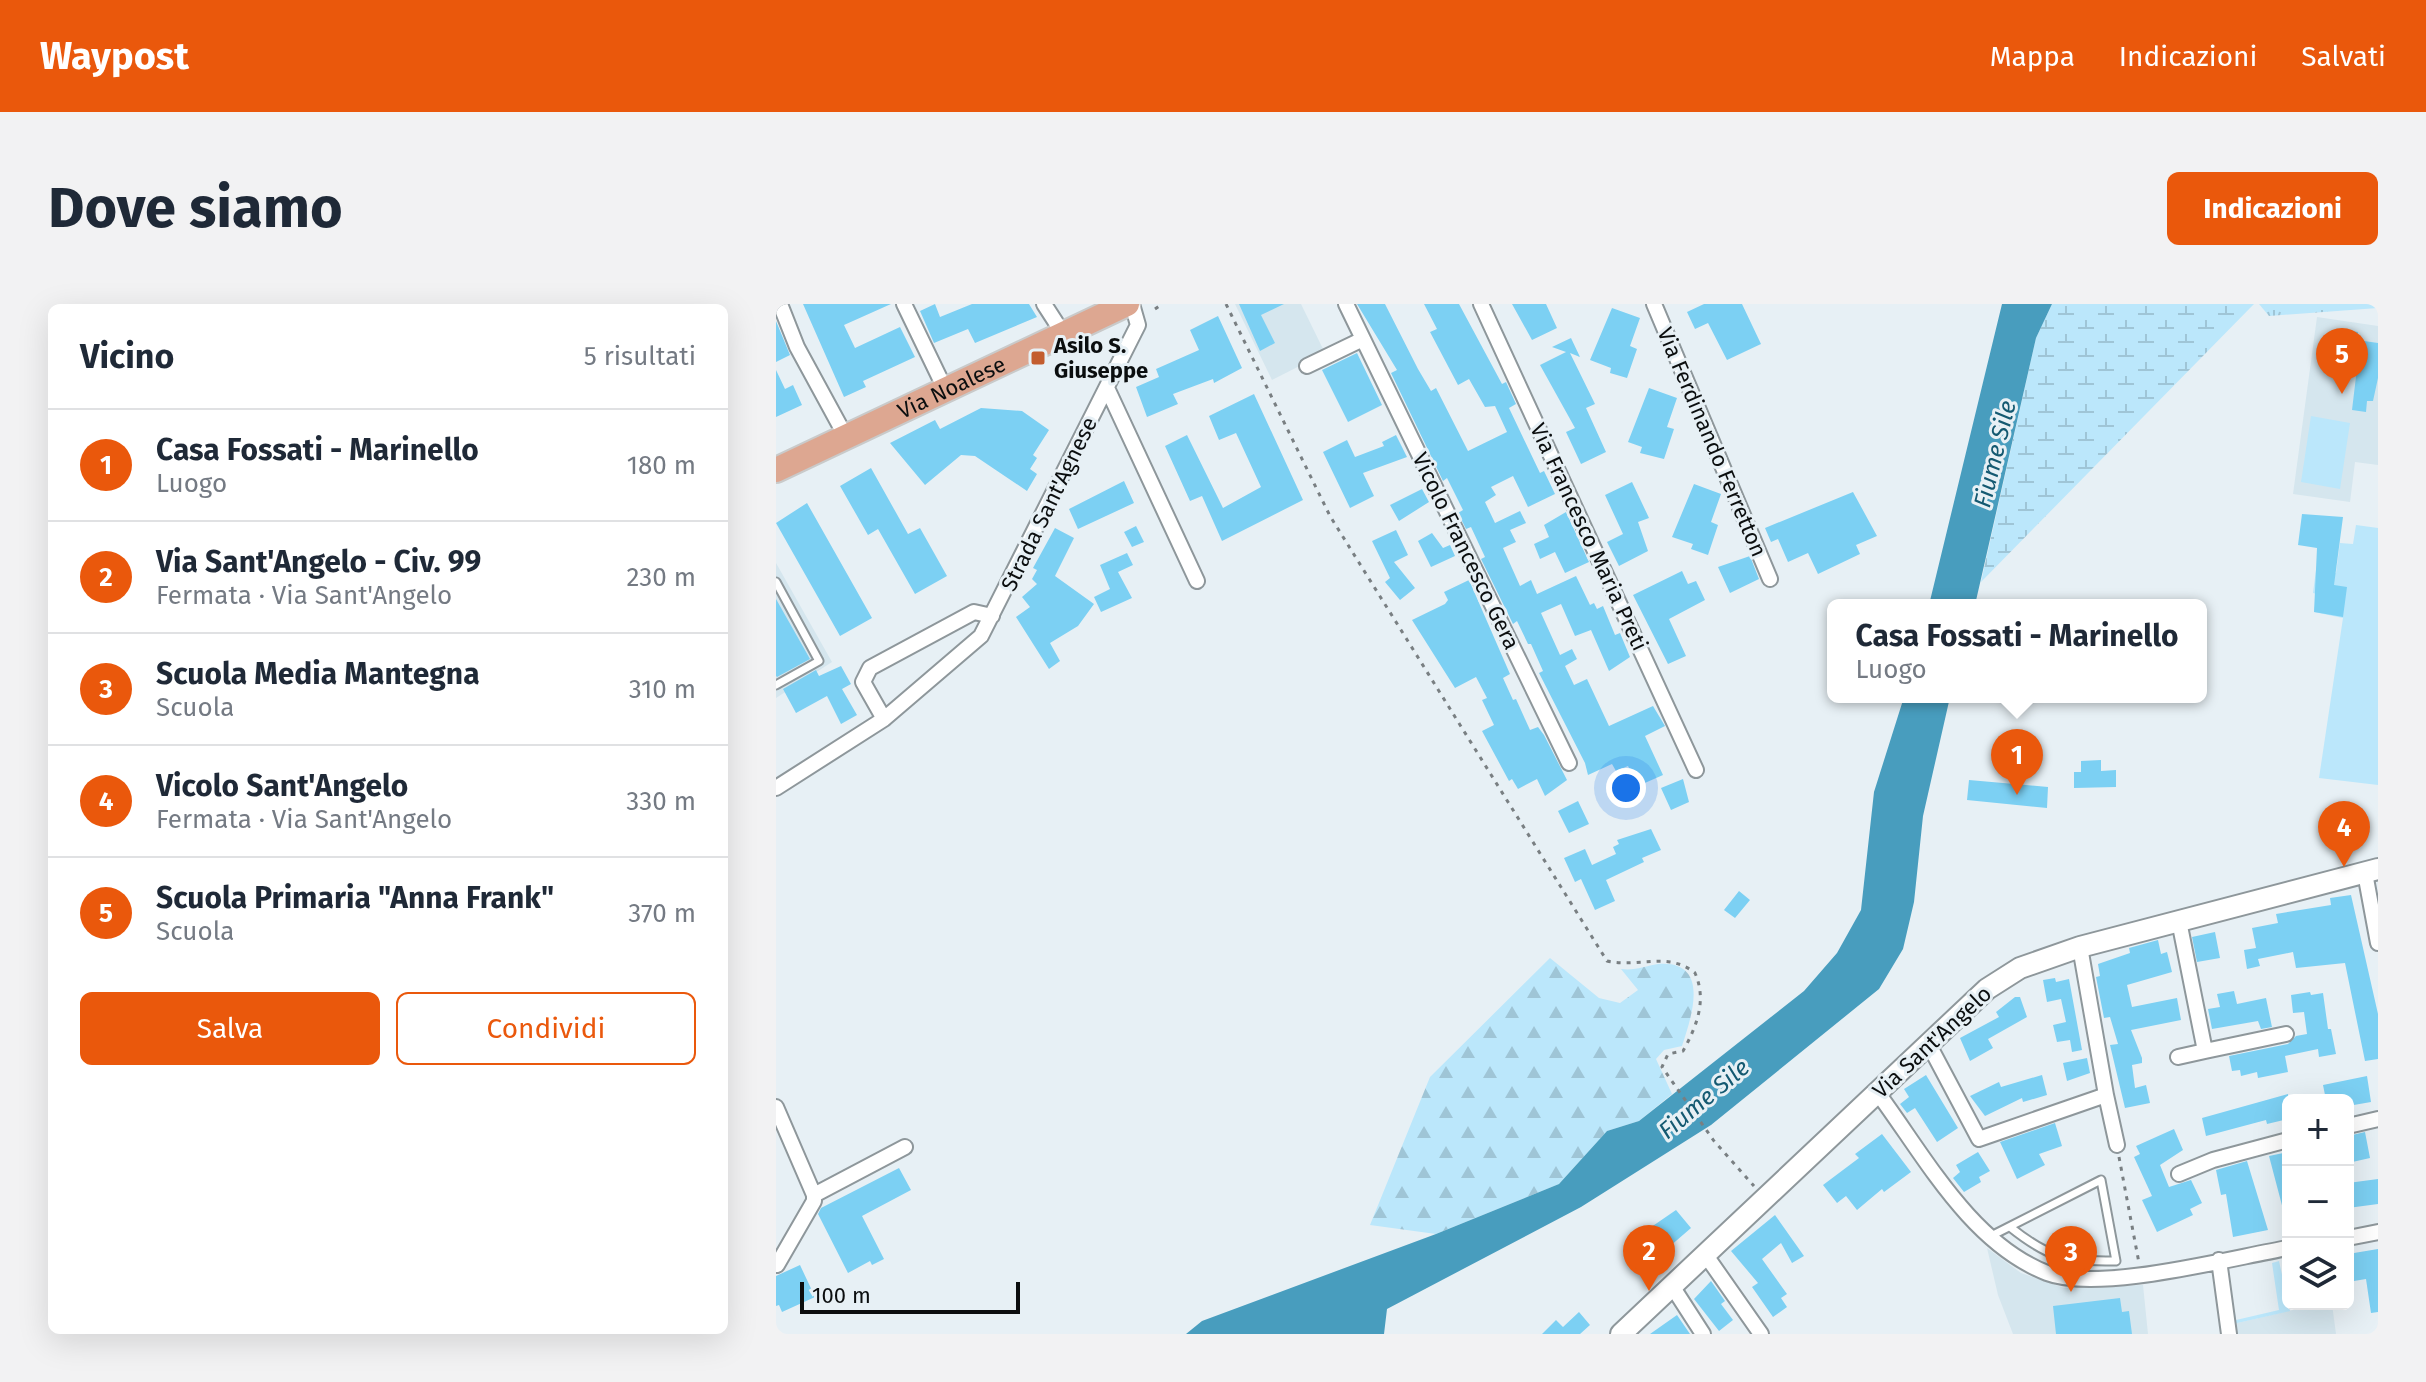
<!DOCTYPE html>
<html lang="it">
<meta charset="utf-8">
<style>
body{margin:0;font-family:"Fira Sans",sans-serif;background:#f2f2f3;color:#1f2937}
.controls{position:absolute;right:24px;bottom:24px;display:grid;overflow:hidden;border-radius:12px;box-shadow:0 8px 32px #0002}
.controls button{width:72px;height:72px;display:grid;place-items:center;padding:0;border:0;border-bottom:2px solid #e0e1e3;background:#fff;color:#1f2937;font:40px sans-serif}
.scale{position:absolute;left:24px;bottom:20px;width:220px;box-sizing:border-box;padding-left:8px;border:4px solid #0b0e0f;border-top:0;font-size:22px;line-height:28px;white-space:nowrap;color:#0b0e0f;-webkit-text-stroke:6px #e7f0f5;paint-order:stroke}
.you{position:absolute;left:850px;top:484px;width:28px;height:28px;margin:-20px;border:6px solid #fff;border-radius:50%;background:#1a73e8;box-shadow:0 0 0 12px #1a73e833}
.badge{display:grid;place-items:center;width:52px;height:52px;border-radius:50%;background:#ea580c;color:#fff;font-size:26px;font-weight:700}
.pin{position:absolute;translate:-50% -66px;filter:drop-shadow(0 2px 4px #0008)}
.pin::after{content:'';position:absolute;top:42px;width:28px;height:24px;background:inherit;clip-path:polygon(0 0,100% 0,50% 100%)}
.popup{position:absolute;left:1051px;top:295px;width:380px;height:104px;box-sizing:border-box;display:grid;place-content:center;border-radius:12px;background:#fff;filter:drop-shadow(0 2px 6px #0005);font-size:26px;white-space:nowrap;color:#747a83}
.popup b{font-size:30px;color:#1f2937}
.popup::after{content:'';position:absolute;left:50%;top:100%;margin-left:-16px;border:16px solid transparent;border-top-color:#fff}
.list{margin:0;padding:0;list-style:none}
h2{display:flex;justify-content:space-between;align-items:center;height:104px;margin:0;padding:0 32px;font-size:34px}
h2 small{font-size:26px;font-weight:400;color:#747a83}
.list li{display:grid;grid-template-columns:52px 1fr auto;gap:24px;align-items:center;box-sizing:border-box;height:112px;padding:0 32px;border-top:2px solid #e0e1e3}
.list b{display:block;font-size:30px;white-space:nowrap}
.list p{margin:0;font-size:26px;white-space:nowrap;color:#747a83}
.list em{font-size:26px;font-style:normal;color:#747a83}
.actions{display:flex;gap:16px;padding:24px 32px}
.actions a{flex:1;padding:18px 0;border:2px solid #ea580c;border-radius:12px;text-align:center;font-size:28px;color:#ea580c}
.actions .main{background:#ea580c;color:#fff}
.icon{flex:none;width:44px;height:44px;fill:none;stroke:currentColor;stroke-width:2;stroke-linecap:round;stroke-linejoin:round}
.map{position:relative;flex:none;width:1602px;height:1030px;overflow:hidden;border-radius:12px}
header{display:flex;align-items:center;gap:48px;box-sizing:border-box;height:112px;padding:0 40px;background:#ea580c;color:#fff}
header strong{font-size:38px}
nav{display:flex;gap:44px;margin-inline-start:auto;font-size:28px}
.intro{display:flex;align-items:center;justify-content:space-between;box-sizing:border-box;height:192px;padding:0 48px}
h1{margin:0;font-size:56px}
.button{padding:20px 36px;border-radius:12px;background:#ea580c;color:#fff;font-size:28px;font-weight:700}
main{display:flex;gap:48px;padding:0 48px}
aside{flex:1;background:#fff;border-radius:12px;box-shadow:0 8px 32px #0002}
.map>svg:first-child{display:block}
.built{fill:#d5e6ee}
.grass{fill:#bbe7fb}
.forest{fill:url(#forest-firs)}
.wetland{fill:url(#wetland-marsh)}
.park{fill:url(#park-tufts)}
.water{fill:#489dbe}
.building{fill:#7cd0f3}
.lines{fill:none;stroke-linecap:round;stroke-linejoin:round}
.lane-casing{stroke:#8e979b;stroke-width:11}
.street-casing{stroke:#8e979b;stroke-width:18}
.secondary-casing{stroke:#8e979b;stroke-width:24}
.primary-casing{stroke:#c9caca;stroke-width:28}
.path{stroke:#797f82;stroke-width:3;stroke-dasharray:4 6;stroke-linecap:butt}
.lane{stroke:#fff;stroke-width:7}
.street{stroke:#fff;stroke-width:14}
.secondary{stroke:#fff;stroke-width:20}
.primary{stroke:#dda791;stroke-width:24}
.poi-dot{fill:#c35d2f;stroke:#e7f0f5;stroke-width:3}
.labels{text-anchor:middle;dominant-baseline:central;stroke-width:6;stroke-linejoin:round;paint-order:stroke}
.poi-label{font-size:22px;font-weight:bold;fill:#0b0e0f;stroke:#e7f0f5;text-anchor:start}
.street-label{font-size:22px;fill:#0b0e0f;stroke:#e7f0f5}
.water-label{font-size:24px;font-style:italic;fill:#145971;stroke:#e7f0f5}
</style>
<header>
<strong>Waypost</strong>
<nav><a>Mappa</a><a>Indicazioni</a><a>Salvati</a></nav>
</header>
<div class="intro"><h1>Dove siamo</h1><a class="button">Indicazioni</a></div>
<main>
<aside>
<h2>Vicino<small>5 risultati</small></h2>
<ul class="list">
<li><span class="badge">1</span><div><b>Casa Fossati - Marinello</b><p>Luogo</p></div><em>180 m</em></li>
<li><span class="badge">2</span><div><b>Via Sant'Angelo - Civ. 99</b><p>Fermata · Via Sant'Angelo</p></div><em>230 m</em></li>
<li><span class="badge">3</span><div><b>Scuola Media Mantegna</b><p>Scuola</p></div><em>310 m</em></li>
<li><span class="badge">4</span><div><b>Vicolo Sant'Angelo</b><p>Fermata · Via Sant'Angelo</p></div><em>330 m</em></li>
<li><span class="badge">5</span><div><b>Scuola Primaria &quot;Anna Frank&quot;</b><p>Scuola</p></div><em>370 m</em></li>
</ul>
<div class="actions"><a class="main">Salva</a><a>Condividi</a></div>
</aside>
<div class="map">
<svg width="1602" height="1030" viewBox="0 0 1602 1030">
<defs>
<pattern id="forest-firs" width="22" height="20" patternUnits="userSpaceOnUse" patternTransform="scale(2)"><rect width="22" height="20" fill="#bbe7fb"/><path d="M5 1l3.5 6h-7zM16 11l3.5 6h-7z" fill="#9fc5d6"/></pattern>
<pattern id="wetland-marsh" width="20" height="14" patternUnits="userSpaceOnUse" patternTransform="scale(2)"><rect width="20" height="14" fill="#bbe7fb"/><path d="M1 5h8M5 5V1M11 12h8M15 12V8" fill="none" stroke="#9fc5d6"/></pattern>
<pattern id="park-tufts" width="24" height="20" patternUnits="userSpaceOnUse" patternTransform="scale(2)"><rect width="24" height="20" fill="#bbe7fb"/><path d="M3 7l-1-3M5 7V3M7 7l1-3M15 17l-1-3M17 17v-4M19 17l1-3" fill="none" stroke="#9fc5d6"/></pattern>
</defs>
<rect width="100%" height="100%" fill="#e7f0f5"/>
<!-- built -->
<path class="built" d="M 459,0 L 525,0 L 549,49 L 496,76 Z
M 1541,13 L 1602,22 L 1602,161 L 1579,158 L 1574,198 L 1517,190 Z
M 0,259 L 56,358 L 0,394 Z
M 1211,944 L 1245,969 L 1288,984 L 1367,981 L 1372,1030 L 1237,1030 L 1222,991 Z
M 1542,1000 L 1556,1000 L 1560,1030 L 1458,1030 L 1457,1020 Z"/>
<!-- grass -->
<path class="grass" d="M 1535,112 L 1574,119 L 1564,185 L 1525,178 Z
M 1580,221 L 1602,224 L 1602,481 L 1543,474 L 1567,314 L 1538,308 L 1541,290 L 1537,289 L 1540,266 L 1560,269 L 1564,239 L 1577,240 Z
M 1503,957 L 1514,1007 L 1457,1020 L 1456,1010 L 1459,1009 L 1460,1016 L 1503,1006 L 1496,959 Z"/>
<!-- forest -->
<path class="forest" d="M 774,654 L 823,694 L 844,699 L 862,686 L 845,665 C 859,667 869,662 882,660 C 936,656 915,714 906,742 L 888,746 L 880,755 L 896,790 L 863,817 L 831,827 L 783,880 L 660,930 L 594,921 L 654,773 Z"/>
<!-- wetland -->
<path class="wetland" d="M 1276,0 L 1478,0 L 1205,278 L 1260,34 Z"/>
<!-- park -->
<path class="park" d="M 1483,0 L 1602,0 L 1602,4 L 1493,12 Z"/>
<!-- water -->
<path class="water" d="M 1226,0 L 1276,0 L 1260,34 L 1199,301 L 1153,301 Z
M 1128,393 L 1174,393 L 1147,512 L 1138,598 L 1127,645 L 1103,685 L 935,821 L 805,903 L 611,1005 L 608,1030 L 410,1030 L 426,1017 L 660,930 L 783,880 L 831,827 L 863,817 L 1028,687 L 1061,649 L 1085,606 L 1098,488 Z"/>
<!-- building -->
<path class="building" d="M 27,0 L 115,0 L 68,21 L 79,44 L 124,23 L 139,53 L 87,77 L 90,83 L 68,93 Z
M 159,0 L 164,13 L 196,0 L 253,0 L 261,13 L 199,39 L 192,25 L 158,39 L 144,7 Z
M 463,0 L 508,0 L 485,11 L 499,39 L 484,47 Z
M 581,0 L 609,0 L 642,65 L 655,87 L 660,84 L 692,147 L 731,128 L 719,102 L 709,103 L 693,75 L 682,81 L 654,28 L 661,25 L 648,0 L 683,0 L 726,80 L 730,78 L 740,100 L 733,104 L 764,169 L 768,167 L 779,190 L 752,203 L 737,172 L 715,183 L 720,191 L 709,198 L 719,219 L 744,207 L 750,219 L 734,226 L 740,238 L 727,244 L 744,282 L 755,276 L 761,290 L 800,272 L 814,301 L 818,299 L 821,305 L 827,302 L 839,331 L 844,329 L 854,353 L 833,367 L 815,326 L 799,332 L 785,300 L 765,309 L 784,351 L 796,345 L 801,355 L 789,362 L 798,381 L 811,375 L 833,422 L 877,402 L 889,422 L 869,432 L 887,471 L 862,482 L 852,462 L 840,467 L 836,460 L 812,471 L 809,459 L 763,369 L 767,367 L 755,340 L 752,340 L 741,317 L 737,320 L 705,255 L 709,253 L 695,223 L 690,225 L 682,209 L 687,206 L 671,174 L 667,177 L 615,69 L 621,66 Z
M 736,0 L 770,0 L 781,24 L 756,36 Z
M 928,0 L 966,0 L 985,40 L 951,56 L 932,19 L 919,25 L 911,8 Z
M 836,4 L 864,14 L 854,42 L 861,45 L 851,74 L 834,69 L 835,64 L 814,56 Z
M 442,12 L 466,64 L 438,79 L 437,75 L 397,90 L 402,100 L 371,113 L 360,83 L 383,73 L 380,65 L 423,46 L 414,26 Z
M 0,17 L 14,51 L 0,58 Z
M 1559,25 L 1582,28 L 1581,36 L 1602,39 L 1602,74 L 1597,97 L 1591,97 L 1590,108 L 1576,106 L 1582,56 L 1545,51 L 1547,37 L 1558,38 Z
M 795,34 L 804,53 L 794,49 L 819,100 L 810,104 L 830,148 L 805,160 L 790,128 L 799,124 L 764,61 L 790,48 L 776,43 Z
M 581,49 L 606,101 L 572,118 L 546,66 Z
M 0,66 L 9,85 L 17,81 L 26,101 L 0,113 Z
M 873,84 L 901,94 L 891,123 L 898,125 L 888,155 L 864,149 L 866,143 L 852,138 Z
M 478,90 L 527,196 L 446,237 L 426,192 L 414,197 L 389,142 L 411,131 L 447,204 L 485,183 L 460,129 L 443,136 L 433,112 Z
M 205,104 L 246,107 L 273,126 L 257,151 L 261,154 L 254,165 L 261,170 L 251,187 L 199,152 L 185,151 L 149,181 L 114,139 L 159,116 L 164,125 Z
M 620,131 L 631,153 L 587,169 L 598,192 L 574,204 L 547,148 L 571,136 L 579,153 L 608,142 L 606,138 Z
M 95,164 L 132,230 L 144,224 L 171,272 L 139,290 L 102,225 L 92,231 L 64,182 Z
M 348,177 L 358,199 L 302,225 L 293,205 Z
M 856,178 L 873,214 L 862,218 L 872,247 L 843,262 L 831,238 L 847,230 L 829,191 Z
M 918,180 L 945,190 L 935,218 L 942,221 L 932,251 L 915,245 L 917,240 L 896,233 Z
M 646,185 L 653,198 L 623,217 L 614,201 Z
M 1077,188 L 1101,232 L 1080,241 L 1084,250 L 1042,270 L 1032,249 L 1012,258 L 1002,235 L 995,238 L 989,224 Z
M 31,199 L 96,314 L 64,332 L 0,219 Z
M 790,208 L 813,258 L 789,269 L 779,248 L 764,255 L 758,240 L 773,233 L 768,221 Z
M 1526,210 L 1567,213 L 1558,281 L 1571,283 L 1567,313 L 1538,308 L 1541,244 L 1522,241 Z
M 360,222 L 368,238 L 356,243 L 348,228 Z
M 279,224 L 298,234 L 279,272 L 318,300 L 302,322 L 274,339 L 284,357 L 273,365 L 240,313 L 254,303 L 246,293 L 261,280 L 256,275 L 261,266 L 257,264 Z
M 620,226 L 632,251 L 618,258 L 639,284 L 624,296 L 609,278 L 614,274 L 596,237 Z
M 656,229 L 667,244 L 674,241 L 679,252 L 655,263 L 642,237 Z
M 351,249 L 357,261 L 342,268 L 356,294 L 325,308 L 318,293 L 334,285 L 324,261 Z
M 974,252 L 983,275 L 954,289 L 942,263 Z
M 906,267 L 912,280 L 920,277 L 929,296 L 893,315 L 910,352 L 892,360 L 857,291 Z
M 693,276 L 734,370 L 727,374 L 737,396 L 740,395 L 754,426 L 762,423 L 768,431 L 791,476 L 769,492 L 761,475 L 742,485 L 736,475 L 733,477 L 706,427 L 718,421 L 706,396 L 711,394 L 700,373 L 679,384 L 636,316 L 669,300 L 672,296 L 668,288 Z
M 0,295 L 34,355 L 1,373 L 0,372 Z
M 65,362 L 75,380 L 66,385 L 81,411 L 65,420 L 51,392 L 20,409 L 7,385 L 40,366 L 43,372 Z
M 1325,456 L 1325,467 L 1340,466 L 1340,483 L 1298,484 L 1298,468 L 1305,468 L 1305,457 Z
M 907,475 L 913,498 L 895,506 L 885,484 Z
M 1193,476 L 1272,483 L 1271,504 L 1191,496 Z
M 802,497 L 813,520 L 793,529 L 782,507 Z
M 875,525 L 885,546 L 866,554 L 868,558 L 830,576 L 839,597 L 819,606 L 805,575 L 799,578 L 788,554 L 809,545 L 816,561 L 840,550 L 837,543 L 843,540 L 841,536 Z
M 963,587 L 974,596 L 959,614 L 948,606 Z
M 1575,591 L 1602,710 L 1602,755 L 1589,757 L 1569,659 L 1520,664 L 1517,648 L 1482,655 L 1484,662 L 1471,665 L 1468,646 L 1480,644 L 1476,624 L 1502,619 L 1500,610 L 1555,601 L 1554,594 Z
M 1439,628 L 1444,654 L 1421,658 L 1416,633 Z
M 1382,636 L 1385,650 L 1391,648 L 1396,668 L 1351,681 L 1356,703 L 1401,694 L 1405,716 L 1355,726 L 1366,754 L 1366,759 L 1356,761 L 1359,784 L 1370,781 L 1374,799 L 1349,804 L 1334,741 L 1342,740 L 1334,713 L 1328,714 L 1320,673 L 1324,672 L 1322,660 L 1354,649 L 1353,644 Z
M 1279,674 L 1280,678 L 1293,675 L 1306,746 L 1296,748 L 1294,736 L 1281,738 L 1277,721 L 1290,718 L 1285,695 L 1271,698 L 1267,676 Z
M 1458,687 L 1461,700 L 1490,694 L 1496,723 L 1485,725 L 1482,717 L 1436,725 L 1432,705 L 1444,703 L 1441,690 Z
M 1534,688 L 1535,691 L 1547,689 L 1552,725 L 1555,725 L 1560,750 L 1543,753 L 1542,745 L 1509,752 L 1512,768 L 1482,774 L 1481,768 L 1465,772 L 1464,766 L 1456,767 L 1453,752 L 1512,740 L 1520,732 L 1531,730 L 1528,708 L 1517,709 L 1515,691 Z
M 1239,693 L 1244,693 L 1251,713 L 1212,735 L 1217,744 L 1194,757 L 1184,734 L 1223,713 L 1220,708 Z
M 1311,754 L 1314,769 L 1291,777 L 1287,759 Z
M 1150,771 L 1182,824 L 1161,838 L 1139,804 L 1131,809 L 1124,800 L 1133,793 L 1128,785 Z
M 1266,771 L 1271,791 L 1247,798 L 1246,794 L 1209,812 L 1194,792 L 1223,778 L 1225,783 Z
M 1591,772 L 1595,798 L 1572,802 L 1572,796 L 1550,796 L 1547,781 Z
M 1512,790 L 1512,815 L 1491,820 L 1490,816 L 1430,832 L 1426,814 Z
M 1279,819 L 1286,842 L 1263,850 L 1269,861 L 1241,875 L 1224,838 Z
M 1398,825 L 1407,846 L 1384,861 L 1393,883 L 1415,876 L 1426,899 L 1414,905 L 1417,911 L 1381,928 L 1366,896 L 1376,892 L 1358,853 L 1364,850 L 1360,842 Z
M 1589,828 L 1594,854 L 1572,859 L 1572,832 Z
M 1106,830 L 1135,868 L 1108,888 L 1106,885 L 1081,906 L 1070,892 L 1061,899 L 1047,881 L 1083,854 L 1079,850 Z
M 1202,848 L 1214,867 L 1203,873 L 1205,878 L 1188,888 L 1177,874 L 1184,868 L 1180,861 Z
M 1512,848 L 1512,909 L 1508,909 L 1493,852 Z
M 1471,857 L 1492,926 L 1457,933 L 1450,890 L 1445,891 L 1440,866 Z
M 123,864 L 135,886 L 86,912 L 108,955 L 96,961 L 94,957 L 72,969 L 42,910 L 45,904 Z
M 1602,875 L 1602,900 L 1572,904 L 1572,879 Z
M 900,906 L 915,924 L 893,943 L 888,955 L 876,966 L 854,941 L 857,938 L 852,933 L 864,923 L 868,928 Z
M 999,911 L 1028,952 L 1016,959 L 1005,939 L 986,955 L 1011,990 L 1005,994 L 1011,1003 L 997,1013 L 976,983 L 982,979 L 955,947 Z
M 1602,945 L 1602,1008 L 1595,1009 L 1590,975 L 1572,978 L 1572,950 Z
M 24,961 L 39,993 L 6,1008 L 3,1001 L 0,1002 L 0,972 Z
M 935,977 L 949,997 L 945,1000 L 957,1016 L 943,1027 L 918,995 Z
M 1344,994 L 1346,1008 L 1353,1007 L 1356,1030 L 1280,1030 L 1277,1002 Z
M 803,1008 L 814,1021 L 804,1030 L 766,1030 L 780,1016 L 787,1023 Z
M 901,1011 L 914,1030 L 874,1030 Z"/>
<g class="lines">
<!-- lane casing -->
<g class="lane-casing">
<path id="lane" d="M 0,278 L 43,357 L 0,381
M 1215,932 L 1325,876 L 1340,957 C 1289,957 1274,955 1234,923"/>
</g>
<!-- street casing -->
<g class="street-casing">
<path id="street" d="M 4,0 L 21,43 L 70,133
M 128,0 L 170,87
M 268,0 L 288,31
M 570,0 L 793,459
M 705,0 L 920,466
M 878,0 L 994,275
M 531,62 L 587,35
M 331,84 L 421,277
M 108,415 L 87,378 L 94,364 L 198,308 L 216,312
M 0,484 L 108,415 L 205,332 L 362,21 L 356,0
M 1589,569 L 1602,639
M 1403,617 L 1429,747 L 1510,730
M 1152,739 L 1203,835 L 1330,791 L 1304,643
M 1402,753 L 1429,747
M 1101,788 C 1148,851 1194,939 1271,969 C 1323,989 1454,954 1512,944
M 1330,791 L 1341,841
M 0,803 L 38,891 L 129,843
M 1572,822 L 1602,815
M 1403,870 L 1437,856 L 1512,836
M 1572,934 L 1602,928
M 929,950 L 985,1030
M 1443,956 L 1453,1030
M 1,961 L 38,897 L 38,891
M 896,982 L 927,1030"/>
</g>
<!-- secondary casing -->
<g class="secondary-casing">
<path id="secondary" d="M 845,1030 L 1211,685 L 1244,664 L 1304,643 L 1602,565"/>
</g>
<!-- primary casing -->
<g class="primary-casing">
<g id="primary">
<path id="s1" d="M 0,166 L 351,0"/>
</g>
</g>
<!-- path -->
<path class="path" d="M 450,0 L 554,212 L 831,657 C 863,664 892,647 919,669 C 931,696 921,722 907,747 L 892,750 L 886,763 L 938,837 L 978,882
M 379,5 L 386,0
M 1343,853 L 1363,959"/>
<!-- lane -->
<use href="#lane" class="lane"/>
<!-- street -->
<use href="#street" class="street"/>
<!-- secondary -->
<use href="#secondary" class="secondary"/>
<!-- primary -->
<use href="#primary" class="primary"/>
</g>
<!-- markers -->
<rect class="poi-dot" x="254" y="46" width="16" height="16" rx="4"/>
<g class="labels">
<!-- poi labels -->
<g class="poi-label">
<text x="278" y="41">Asilo S.<tspan x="278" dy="25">Giuseppe</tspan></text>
</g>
<!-- street labels -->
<g class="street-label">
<text stroke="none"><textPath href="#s1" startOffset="194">Via Noalese</textPath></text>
<text transform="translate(936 138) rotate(67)">Via Ferdinando Ferretton</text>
<text transform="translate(273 200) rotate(-64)">Strada Sant'Agnese</text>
<text transform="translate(813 233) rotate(65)">Via Francesco Maria Preti</text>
<text transform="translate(690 247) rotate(64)">Vicolo Francesco Gera</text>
<text transform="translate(1156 738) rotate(-43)">Via Sant'Angelo</text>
</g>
<!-- water labels -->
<g class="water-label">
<text transform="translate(1219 150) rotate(-76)">Fiume Sile</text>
<text transform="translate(928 795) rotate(-40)">Fiume Sile</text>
</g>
</g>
</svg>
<div class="controls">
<button>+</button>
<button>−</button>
<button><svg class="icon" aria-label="layers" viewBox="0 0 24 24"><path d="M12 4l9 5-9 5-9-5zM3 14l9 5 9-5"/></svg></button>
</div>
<div class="scale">100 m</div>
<div class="you"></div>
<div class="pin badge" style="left:1241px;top:491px">1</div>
<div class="popup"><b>Casa Fossati - Marinello</b>Luogo</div>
<div class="pin badge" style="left:873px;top:987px">2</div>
<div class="pin badge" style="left:1295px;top:988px">3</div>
<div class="pin badge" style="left:1568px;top:563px">4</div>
<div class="pin badge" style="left:1566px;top:90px">5</div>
</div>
</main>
